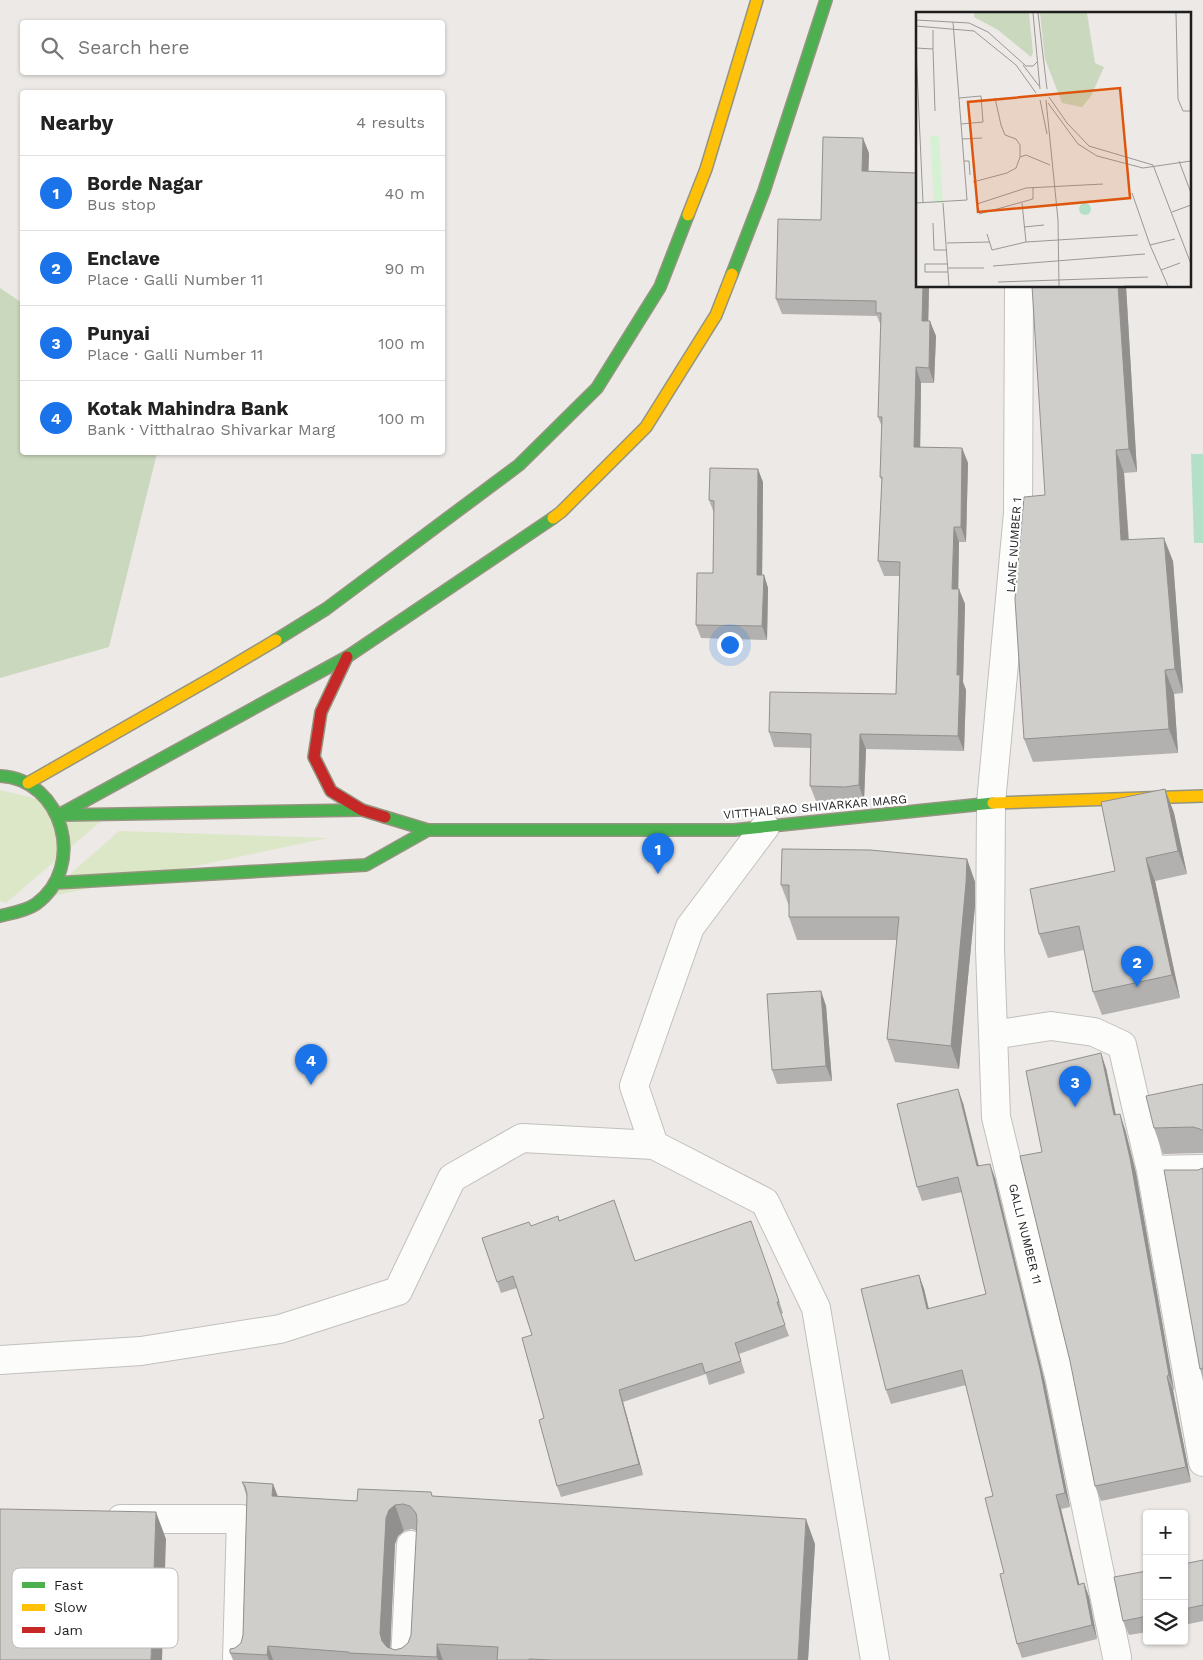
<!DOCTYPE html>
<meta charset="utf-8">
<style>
body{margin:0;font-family:"Work Sans",sans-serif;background:#f2f2f2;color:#222}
.controls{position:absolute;right:15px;bottom:15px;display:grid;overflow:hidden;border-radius:5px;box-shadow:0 1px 4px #0004}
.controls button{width:45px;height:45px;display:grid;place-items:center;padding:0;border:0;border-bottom:1px solid #e0e0e0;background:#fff;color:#222;font:25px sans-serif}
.you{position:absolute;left:729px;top:644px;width:18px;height:18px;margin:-12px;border:4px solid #fff;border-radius:50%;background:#1a73e8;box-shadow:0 0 0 8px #1a73e833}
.badge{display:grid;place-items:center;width:32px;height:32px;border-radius:50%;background:#1a73e8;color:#fff;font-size:16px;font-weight:700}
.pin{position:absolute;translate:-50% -41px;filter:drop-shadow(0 1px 2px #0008)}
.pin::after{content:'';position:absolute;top:26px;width:18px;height:15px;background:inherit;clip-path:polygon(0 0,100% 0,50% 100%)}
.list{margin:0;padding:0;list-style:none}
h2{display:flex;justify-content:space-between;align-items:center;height:65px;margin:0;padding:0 20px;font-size:21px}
h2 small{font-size:16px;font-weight:400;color:#767676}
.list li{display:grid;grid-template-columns:32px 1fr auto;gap:15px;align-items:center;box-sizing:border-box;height:75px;padding:0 20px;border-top:1px solid #e0e0e0}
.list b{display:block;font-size:19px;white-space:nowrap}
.list p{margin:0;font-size:16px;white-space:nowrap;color:#767676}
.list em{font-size:16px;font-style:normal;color:#767676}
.icon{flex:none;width:28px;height:28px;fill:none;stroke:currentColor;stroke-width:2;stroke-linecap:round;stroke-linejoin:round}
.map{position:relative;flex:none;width:1203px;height:1660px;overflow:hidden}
.search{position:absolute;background:#fff;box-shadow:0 1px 4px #0004;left:20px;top:20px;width:425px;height:55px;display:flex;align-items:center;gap:12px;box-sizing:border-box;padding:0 18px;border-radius:5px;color:#767676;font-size:19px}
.panel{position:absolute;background:#fff;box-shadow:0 1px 4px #0004;left:20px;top:90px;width:425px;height:365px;border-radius:5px}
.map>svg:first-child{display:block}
.grass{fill:#dce7c7}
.forest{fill:#cad8bd}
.pitch{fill:#b4e0c9}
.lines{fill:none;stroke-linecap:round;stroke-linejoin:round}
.street-casing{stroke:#c2c0bf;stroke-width:30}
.fast-casing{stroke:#95947f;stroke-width:14}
.slow-casing{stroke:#95947f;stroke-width:14}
.jam-casing{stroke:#95947f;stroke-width:14}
.street{stroke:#fcfcfb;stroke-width:28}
.fast{stroke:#4caf50;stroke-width:11}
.slow{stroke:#ffc107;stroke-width:11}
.jam{stroke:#c62828;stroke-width:11}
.wall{fill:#b3b1af;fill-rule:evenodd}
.shaded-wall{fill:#92908e}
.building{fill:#d0cecb;stroke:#92908e;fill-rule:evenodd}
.labels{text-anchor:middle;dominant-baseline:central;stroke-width:4.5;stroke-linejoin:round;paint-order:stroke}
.street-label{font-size:12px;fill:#1e1e1e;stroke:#fff}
.inset-road{fill:none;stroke:#9a9896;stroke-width:1}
.view{fill:#de560d;fill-opacity:0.15;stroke:#de560d;stroke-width:2.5}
.inset-edge{fill:none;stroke:#1e1e1e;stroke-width:2.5}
.key{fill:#fff;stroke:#bcbcbc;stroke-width:1}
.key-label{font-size:14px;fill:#1e1e1e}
</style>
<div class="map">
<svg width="1203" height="1660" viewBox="0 0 1203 1660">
<rect width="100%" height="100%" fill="#ece9e6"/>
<!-- grass -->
<path class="grass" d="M 0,790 L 107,816 L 6,903 L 0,901 Z
M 119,831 L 328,838 L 43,898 Z"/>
<!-- forest -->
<path class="forest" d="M 0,288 L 22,303 L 22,452 L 157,453 L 109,647 L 0,678 Z"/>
<!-- pitch -->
<path class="pitch" d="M 1191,454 L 1203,454 L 1203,543 L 1194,543 Z"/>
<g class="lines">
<!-- street casing -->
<g class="street-casing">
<path id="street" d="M 1019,286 L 1018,513 L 991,803 L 990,949 L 996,1117 L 1060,1380 L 1117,1657
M 765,827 L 690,927 L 634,1086 L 654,1145 L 765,1202 L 816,1308 L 875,1660
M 993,1035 L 1051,1026 L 1094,1032 L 1122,1045 L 1151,1170 L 1203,1462
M 1151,1170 L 1203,1169
M 0,1360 L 141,1351 L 280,1329 L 398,1291 L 452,1178 L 522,1138 L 654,1145
M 121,1519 L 241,1519 L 237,1660
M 405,1660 L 411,1545"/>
</g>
<!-- fast casing -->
<g class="fast-casing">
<path id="fast" d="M 732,274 L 764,191 L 826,0
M 276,640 L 326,609 L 519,465 L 597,388 L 660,287 L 688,215
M 0,776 C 63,779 87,867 36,904 C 26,911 12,913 0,916
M 59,815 L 347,657 L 553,518
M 63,815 L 362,810
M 385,817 L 428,830 L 734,830 L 993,803
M 55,883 L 366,865 L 428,830"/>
</g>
<!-- slow casing -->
<g class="slow-casing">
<path id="slow" d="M 688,215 L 706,169 L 757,0
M 553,518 L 561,512 L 646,427 L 716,315 L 732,274
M 28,783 L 217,675 L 276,640
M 993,803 L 1203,796"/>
</g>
<!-- jam casing -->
<g class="jam-casing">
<path id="jam" d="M 347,657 L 321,712 L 314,757 L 331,791 L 362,810 L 385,817"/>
</g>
<!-- street -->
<use href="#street" class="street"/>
<!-- fast -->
<use href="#fast" class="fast"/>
<!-- slow -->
<use href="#slow" class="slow"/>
<!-- jam -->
<use href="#jam" class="jam"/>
</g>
<!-- wall -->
<path class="wall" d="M 869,153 L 868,172 L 917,286 L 929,286 L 928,321 L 936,336 L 934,383 L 921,383 L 920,447 L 962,448 L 968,463 L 966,542 L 959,542 L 958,589 L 965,604 L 963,682 L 966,690 L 964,751 L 866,749 L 864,801 L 850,802 L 816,801 L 810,786 L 811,748 L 774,747 L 769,732 L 896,694 L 900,576 L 884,576 L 878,561 L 882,481 L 880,477 L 882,427 L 878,417 L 881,326 L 877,316 L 782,314 L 776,299 L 821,220 Z
M 1126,286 L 1137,472 L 1124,473 L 1129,540 L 1173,561 L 1183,693 L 1174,694 L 1178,753 L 1033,762 L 1024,739 Z
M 763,482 L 762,575 L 764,575 L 768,588 L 767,640 L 701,638 L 696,625 L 713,573 L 714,513 L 709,500 Z
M 1165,789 L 1174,813 L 1187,874 L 1155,881 L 1180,998 L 1102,1015 L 1093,992 L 1084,950 L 1048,958 L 1039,934 L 1115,871 Z
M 967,859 L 975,882 L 975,906 L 959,1069 L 895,1062 L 887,1039 L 897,940 L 797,940 L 789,917 L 789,906 L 781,885 Z
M 821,991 L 826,1006 L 832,1081 L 777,1084 L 772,1070 Z
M 1106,1068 L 1116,1115 L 1125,1129 L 1136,1173 L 1174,1390 L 1173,1390 L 1191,1482 L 1101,1501 L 1095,1486 L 1042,1152 Z
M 1203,1084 L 1203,1153 L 1163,1154 L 1154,1128 Z
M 963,1103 L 979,1166 L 995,1178 L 1045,1383 L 1070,1507 L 1061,1509 L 1079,1584 L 1084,1583 L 1089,1597 L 1097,1639 L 1022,1658 L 1017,1644 L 1004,1573 L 993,1496 L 966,1385 L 891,1404 L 886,1390 L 919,1275 L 924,1289 L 929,1309 L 986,1294 L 962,1192 L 922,1201 L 917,1187 Z
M 1203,1168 L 1203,1378 L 1200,1369 L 1198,1170 Z
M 559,1221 L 635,1261 L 775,1288 L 783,1313 L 781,1314 L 789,1336 L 739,1354 L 745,1373 L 709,1385 L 706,1374 L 623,1402 L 643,1475 L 561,1497 L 557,1486 L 544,1418 L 532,1335 L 517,1288 L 501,1293 L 482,1238 L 531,1226 Z
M 242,1482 L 273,1484 L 278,1496 L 357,1501 L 433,1496 L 815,1544 L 808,1660 L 233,1660 L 230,1653 L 241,1643 L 243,1635 L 247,1497 ZM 412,1529 L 417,1531 L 411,1635 L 408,1643 L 402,1648 L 395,1650 L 390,1648 L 395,1544 L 398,1536 L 404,1531 Z
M 1203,1560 L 1203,1621 L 1184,1625 L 1184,1564 Z
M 1147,1571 L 1147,1632 L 1129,1635 L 1123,1621 Z"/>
<!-- shaded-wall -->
<path class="shaded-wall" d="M 863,138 L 869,153 L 868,186 L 862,171 Z
M 923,286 L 929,286 L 928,336 L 922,321 Z
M 1118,286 L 1126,286 L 1137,472 L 1129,449 Z
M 930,321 L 936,336 L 934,383 L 929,368 Z
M 916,367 L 921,383 L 920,462 L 914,447 Z
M 962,448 L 968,463 L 966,542 L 961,527 Z
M 1116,450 L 1124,473 L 1130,564 L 1121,540 Z
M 758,469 L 763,482 L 762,588 L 757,575 Z
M 954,527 L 959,542 L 958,604 L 952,589 Z
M 1164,538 L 1173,561 L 1183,693 L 1175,669 Z
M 764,575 L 768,588 L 767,640 L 762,626 Z
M 959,589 L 965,604 L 963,682 L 966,690 L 964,751 L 958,736 L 957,675 Z
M 1165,670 L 1174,694 L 1178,753 L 1169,729 Z
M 860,734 L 866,749 L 864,801 L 859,785 Z
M 1165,789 L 1174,813 L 1187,874 L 1178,851 Z
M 1146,858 L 1155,881 L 1180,998 L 1172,975 Z
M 967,859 L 975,882 L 975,906 L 959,1069 L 951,1046 Z
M 821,991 L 826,1006 L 832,1081 L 826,1066 Z
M 1101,1053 L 1106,1068 L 1119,1130 L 1114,1115 Z
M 958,1089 L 963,1103 L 982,1180 L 977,1166 Z
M 1120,1114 L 1125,1129 L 1136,1173 L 1174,1390 L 1169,1375 Z
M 990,1164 L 995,1178 L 1045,1383 L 1070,1507 L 1065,1493 Z
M 919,1275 L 924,1289 L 932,1323 L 927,1309 Z
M 1167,1376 L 1173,1390 L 1191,1482 L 1186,1467 Z
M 619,1390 L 623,1402 L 643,1475 L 639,1464 Z
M 273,1484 L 282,1509 L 272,1496 Z
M 1056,1495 L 1061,1509 L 1083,1599 L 1078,1585 Z
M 395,1505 L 404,1531 L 398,1536 L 395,1544 L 390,1655 L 382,1641 L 380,1633 L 386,1518 L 389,1510 Z
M 156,1512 L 166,1539 L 162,1660 L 151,1660 Z
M 806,1519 L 815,1544 L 808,1660 L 798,1660 Z
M 1084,1583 L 1089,1597 L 1097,1639 L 1092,1625 Z
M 437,1644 L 443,1660 L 438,1660 L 437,1657 Z
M 268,1646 L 273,1660 L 269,1660 L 267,1655 Z"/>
<!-- building -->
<path class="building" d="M 823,137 L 863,138 L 862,171 L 917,173 L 917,286 L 923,286 L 922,321 L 930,321 L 929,368 L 916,367 L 914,447 L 962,448 L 961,527 L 954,527 L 952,589 L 959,589 L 957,675 L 960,675 L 958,736 L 860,734 L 859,785 L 845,787 L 810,786 L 811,734 L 769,732 L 770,692 L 896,694 L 900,562 L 878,561 L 882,477 L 880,477 L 882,417 L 878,417 L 881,313 L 876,313 L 876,301 L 776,299 L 778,219 L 821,220 Z
M 1032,286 L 1118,286 L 1129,449 L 1116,450 L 1121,540 L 1164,538 L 1175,669 L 1165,670 L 1169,729 L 1024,739 L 1015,599 L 1024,497 L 1045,495 Z
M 710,468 L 758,469 L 757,575 L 764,575 L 762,626 L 696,625 L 697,573 L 713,573 L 714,501 L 709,500 Z
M 1165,789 L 1178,851 L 1146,858 L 1172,975 L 1093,992 L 1079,926 L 1039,934 L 1030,889 L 1115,871 L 1101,802 Z
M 782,849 L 870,850 L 967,859 L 966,883 L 951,1046 L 887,1039 L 899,917 L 789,917 L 789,885 L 781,885 Z
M 821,991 L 826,1066 L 772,1070 L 767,994 Z
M 1101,1053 L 1114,1115 L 1120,1114 L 1130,1158 L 1169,1375 L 1167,1376 L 1186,1467 L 1095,1486 L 1070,1361 L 1020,1156 L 1042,1152 L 1026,1071 Z
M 1203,1084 L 1203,1131 L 1200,1129 L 1193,1127 L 1154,1128 L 1146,1096 Z
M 958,1089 L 977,1166 L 990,1164 L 1040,1369 L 1065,1493 L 1056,1495 L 1078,1585 L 1084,1583 L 1092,1625 L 1017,1644 L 1000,1574 L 1004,1573 L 985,1498 L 993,1496 L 962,1370 L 886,1390 L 861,1289 L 919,1275 L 927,1309 L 986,1294 L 958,1177 L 917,1187 L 897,1104 Z
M 1203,1168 L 1203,1368 L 1200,1369 L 1164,1170 L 1198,1170 Z
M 614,1200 L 635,1261 L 751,1221 L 771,1277 L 779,1302 L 777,1302 L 785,1325 L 735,1343 L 741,1361 L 705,1373 L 702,1363 L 619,1390 L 639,1464 L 557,1486 L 539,1420 L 544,1418 L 522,1338 L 532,1335 L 513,1276 L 497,1282 L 482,1238 L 529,1222 L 531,1226 L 558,1216 L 559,1221 Z
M 242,1482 L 273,1484 L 272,1496 L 357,1501 L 358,1489 L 431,1492 L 432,1496 L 806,1519 L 798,1660 L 552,1660 L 529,1659 L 529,1660 L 497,1660 L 498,1647 L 437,1644 L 437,1657 L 349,1653 L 349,1652 L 268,1646 L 267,1655 L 230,1653 L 230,1649 L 235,1648 L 241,1643 L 243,1635 L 247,1494 L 245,1486 ZM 403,1504 L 410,1506 L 416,1513 L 417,1520 L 411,1635 L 408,1643 L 402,1648 L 395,1650 L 387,1647 L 382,1641 L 380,1633 L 386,1518 L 389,1510 L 395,1505 Z
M 0,1509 L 156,1512 L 151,1660 L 0,1660 Z
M 1203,1560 L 1203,1605 L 1184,1609 L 1184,1564 Z
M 1147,1571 L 1147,1616 L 1123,1621 L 1114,1577 Z"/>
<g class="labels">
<!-- street labels -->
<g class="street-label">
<text transform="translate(1014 545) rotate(-86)">LANE NUMBER 1</text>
<text transform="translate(815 807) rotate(-5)">VITTHALRAO SHIVARKAR MARG</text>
<text transform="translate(1025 1234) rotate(76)">GALLI NUMBER 11</text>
</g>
</g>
<!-- overview -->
<g transform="translate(916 12)">
<rect width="275" height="275" fill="#ece9e6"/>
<path d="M 58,1 L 113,1 L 117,41 L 115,45 L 82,18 L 58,5 ZM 124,1 L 171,1 L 179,51 L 188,55 L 175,84 L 166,95 L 146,91 L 129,47 Z" fill="#cad8bd"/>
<path d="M 14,124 L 23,124 L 27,191 L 18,191 Z" fill="#d6f0d3"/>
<path d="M163 197a6 6 0 1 1 12 0a6 6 0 1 1-12 0Z" fill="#b4e0c9"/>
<path class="inset-road" d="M 117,1 L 124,77M 122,1 L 131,77M 260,1 L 262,87 L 267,99 L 275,99M 0,8 L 53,11 L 72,20 L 110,54 L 117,54 L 121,50M 0,14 L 58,19 L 100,53 L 120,81M 17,18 L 17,37M 0,36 L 17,37 L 19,99M 0,37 L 7,191M 107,53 L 123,74M 133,85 L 151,111 L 173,134 L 237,153M 43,86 L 65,84 L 67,110 L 45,112M 79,86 L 85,113 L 89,123 L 100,127 L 104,133 L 104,145M 124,88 L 131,122M 130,88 L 142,208 L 143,274M 132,91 L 162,132 L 181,144 L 227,156 L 275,149M 46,127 L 66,126M 48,149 L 53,149 L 54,163M 263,149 L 275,181M 237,153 L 275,252M 57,170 L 91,161 L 100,156 L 104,145 L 110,143 L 134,153M 216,181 L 234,233M 0,191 L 51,188 L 37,10M 27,191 L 33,274M 106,191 L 110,230M 61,192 L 110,176 L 187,172M 256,200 L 275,193M 63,202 L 117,187 L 117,175M 17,211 L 18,238 L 31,238M 108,215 L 128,213M 71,222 L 76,238 L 110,230 L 222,223M 31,231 L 73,230M 32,252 L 9,252 L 9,260 L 32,260M 77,254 L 229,242M 32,256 L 68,256M 245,258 L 264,251M 82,270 L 232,265M 208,274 L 244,274M 252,274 L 234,233 L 259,227"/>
<path class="view" d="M 204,76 L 214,186 L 62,200 L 52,90 Z"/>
<rect width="275" height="275" class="inset-edge"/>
</g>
<!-- legend -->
<rect x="12" y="1568" width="166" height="80" rx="8" class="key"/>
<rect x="22" y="1582" width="23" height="6" fill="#4caf50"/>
<rect x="22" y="1604" width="23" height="7" fill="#ffc107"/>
<rect x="22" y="1627" width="23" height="6" fill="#c62828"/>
<g class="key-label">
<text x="54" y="1590">Fast</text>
<text x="54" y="1612">Slow</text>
<text x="54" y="1635">Jam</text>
</g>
</svg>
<div class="controls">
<button>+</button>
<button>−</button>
<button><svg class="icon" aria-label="layers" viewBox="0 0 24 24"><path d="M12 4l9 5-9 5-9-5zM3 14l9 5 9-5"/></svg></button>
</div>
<div class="you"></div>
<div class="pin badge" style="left:658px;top:874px">1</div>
<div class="pin badge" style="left:1137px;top:987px">2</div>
<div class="pin badge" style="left:1075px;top:1107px">3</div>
<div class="pin badge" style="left:311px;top:1085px">4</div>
<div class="search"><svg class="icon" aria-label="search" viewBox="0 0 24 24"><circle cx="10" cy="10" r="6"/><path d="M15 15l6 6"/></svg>Search here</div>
<section class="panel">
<h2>Nearby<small>4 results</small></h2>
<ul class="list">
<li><span class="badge">1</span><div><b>Borde Nagar</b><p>Bus stop</p></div><em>40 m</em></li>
<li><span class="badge">2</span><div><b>Enclave</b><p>Place · Galli Number 11</p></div><em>90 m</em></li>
<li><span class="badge">3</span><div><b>Punyai</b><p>Place · Galli Number 11</p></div><em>100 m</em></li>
<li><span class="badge">4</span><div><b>Kotak Mahindra Bank</b><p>Bank · Vitthalrao Shivarkar Marg</p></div><em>100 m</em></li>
</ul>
</section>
</div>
